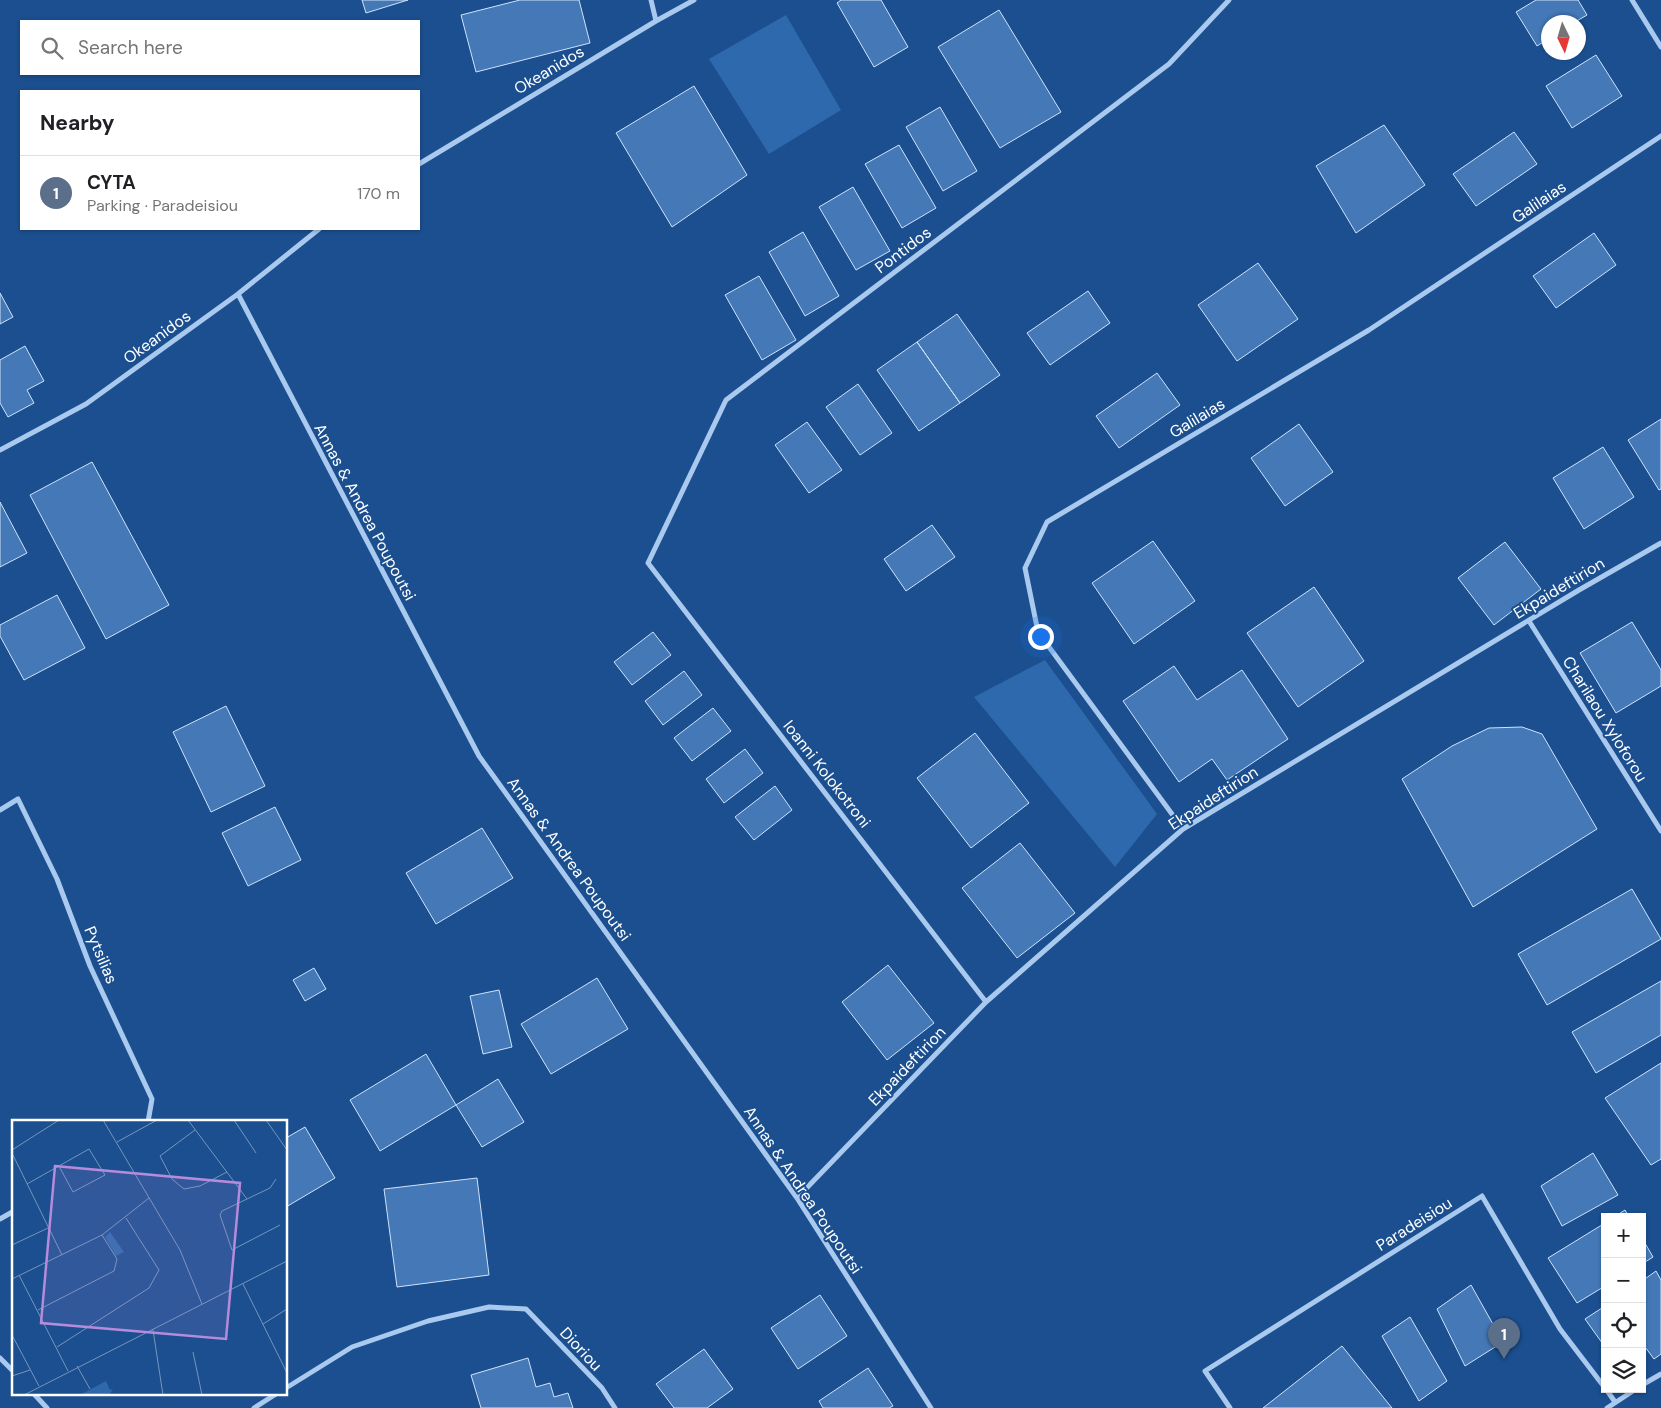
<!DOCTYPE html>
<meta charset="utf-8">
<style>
body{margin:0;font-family:"DM Sans",sans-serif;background:#f6f6f6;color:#202124}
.controls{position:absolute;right:15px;bottom:15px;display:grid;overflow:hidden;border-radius:0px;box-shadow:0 1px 4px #0004}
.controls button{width:45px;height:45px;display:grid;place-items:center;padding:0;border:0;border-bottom:1px solid #e0e0e0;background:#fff;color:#202124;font:25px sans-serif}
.compass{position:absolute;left:1541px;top:15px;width:45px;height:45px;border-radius:50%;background:#fff;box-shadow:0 1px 4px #0004;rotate:175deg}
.you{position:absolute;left:1040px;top:636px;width:18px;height:18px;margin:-12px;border:4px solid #fff;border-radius:50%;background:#1a73e8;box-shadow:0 0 0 8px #1a73e833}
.badge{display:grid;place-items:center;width:32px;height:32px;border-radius:50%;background:#ea580c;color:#fff;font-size:16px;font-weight:700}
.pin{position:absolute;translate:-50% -41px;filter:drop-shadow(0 1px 2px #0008)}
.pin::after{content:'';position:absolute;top:26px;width:18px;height:15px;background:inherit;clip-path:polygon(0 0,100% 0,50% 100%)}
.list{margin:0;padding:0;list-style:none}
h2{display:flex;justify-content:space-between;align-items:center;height:65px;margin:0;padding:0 20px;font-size:21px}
h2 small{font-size:16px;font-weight:400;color:#757577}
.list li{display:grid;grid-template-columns:32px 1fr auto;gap:15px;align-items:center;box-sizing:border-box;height:75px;padding:0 20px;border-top:1px solid #e0e0e0}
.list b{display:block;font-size:19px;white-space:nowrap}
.list p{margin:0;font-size:16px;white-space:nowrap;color:#757577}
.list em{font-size:16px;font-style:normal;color:#757577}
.icon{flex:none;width:28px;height:28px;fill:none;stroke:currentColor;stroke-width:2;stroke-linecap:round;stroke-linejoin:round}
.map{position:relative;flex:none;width:1661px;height:1408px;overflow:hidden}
.search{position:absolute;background:#fff;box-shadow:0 1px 4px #0004;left:20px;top:20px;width:400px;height:55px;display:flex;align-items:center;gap:12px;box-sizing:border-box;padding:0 18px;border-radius:0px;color:#757577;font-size:19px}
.panel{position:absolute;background:#fff;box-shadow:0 1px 4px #0004;left:20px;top:90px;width:400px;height:140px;border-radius:0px}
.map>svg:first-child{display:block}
.green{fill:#2e69ad}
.building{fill:#4478b7;stroke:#cfe3fa}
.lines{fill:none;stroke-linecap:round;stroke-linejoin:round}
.minor{stroke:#a9c9ee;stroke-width:5}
.labels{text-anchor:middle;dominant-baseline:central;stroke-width:4;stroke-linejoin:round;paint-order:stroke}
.street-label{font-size:16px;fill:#fff;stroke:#1b4f8f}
.inset-road{fill:none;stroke:#7695bc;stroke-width:1}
.view{fill:#b68bdc;fill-opacity:0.15;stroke:#b68bdc;stroke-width:2.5}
.inset-edge{fill:none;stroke:#fff;stroke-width:2.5}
</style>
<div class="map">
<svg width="1661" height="1408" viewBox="0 0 1661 1408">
<rect width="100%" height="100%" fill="#1b4f8f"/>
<!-- green -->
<path class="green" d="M 786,15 L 841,110 L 769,154 L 709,59 Z
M 1045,660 L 1157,814 L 1115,867 L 974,697 Z"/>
<!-- building -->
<path class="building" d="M 362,0 L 408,0 L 366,13 Z
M 520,0 L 579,0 L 590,43 L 476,72 L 461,15 Z
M 841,0 L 881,0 L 908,47 L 874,67 L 837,3 Z
M 1536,0 L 1578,0 L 1587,15 L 1575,22 L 1548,22 L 1548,39 L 1537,46 L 1516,12 Z
M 999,10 L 1061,112 L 1000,148 L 938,47 Z
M 1596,55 L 1622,96 L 1572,128 L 1546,86 Z
M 694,86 L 747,175 L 672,227 L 616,133 Z
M 940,107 L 977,171 L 943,191 L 906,127 Z
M 1384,125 L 1425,185 L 1356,233 L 1316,166 Z
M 1514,132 L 1537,164 L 1476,206 L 1453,174 Z
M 899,145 L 936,208 L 902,228 L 865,164 Z
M 853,187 L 890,251 L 856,270 L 819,207 Z
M 803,232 L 839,296 L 805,316 L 769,252 Z
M 1594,233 L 1616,265 L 1556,308 L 1533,276 Z
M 1258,263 L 1298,319 L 1237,361 L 1198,305 Z
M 759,276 L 796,340 L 762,360 L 725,295 Z
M 1088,291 L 1110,323 L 1050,365 L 1027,333 Z
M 0,293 L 13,317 L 0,324 Z
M 957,314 L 1000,375 L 960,403 L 917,342 Z
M 917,342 L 960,403 L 919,431 L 877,370 Z
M 25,346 L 44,381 L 27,390 L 34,403 L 8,417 L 0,403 L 0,360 Z
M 1157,373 L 1180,405 L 1119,448 L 1096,416 Z
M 858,384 L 892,433 L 860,455 L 826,407 Z
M 1661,419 L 1661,489 L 1659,490 L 1628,440 Z
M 807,422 L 842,470 L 809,493 L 775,445 Z
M 1299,424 L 1333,472 L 1285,506 L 1251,458 Z
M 1603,447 L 1634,497 L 1584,529 L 1553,478 Z
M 92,462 L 169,605 L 106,639 L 30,495 Z
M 0,502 L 27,553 L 0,567 Z
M 932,525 L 955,557 L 906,591 L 884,559 Z
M 1153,541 L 1195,601 L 1134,644 L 1092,583 Z
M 1505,542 L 1541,589 L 1494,625 L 1458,578 Z
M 1314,587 L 1364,661 L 1298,707 L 1247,633 Z
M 57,595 L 85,648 L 24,680 L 0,636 L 0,625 Z
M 1632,622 L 1661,670 L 1661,686 L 1616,713 L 1580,653 Z
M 653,632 L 671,655 L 632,685 L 614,662 Z
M 1174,666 L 1197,700 L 1242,670 L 1288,739 L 1227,780 L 1212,759 L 1179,782 L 1123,701 Z
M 684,671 L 702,695 L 663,725 L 645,701 Z
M 226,706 L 265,786 L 211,812 L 173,732 Z
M 713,708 L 731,731 L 692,761 L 674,738 Z
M 1522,727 L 1542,734 L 1597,829 L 1473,907 L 1402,779 L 1452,746 L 1489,728 Z
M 975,733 L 1029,803 L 971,848 L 917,778 Z
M 745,749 L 763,773 L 724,803 L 706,779 Z
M 775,786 L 792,810 L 754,840 L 735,817 Z
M 275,807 L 301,860 L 248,886 L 222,833 Z
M 482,828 L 513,878 L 436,924 L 406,873 Z
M 1020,843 L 1075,913 L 1017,958 L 962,888 Z
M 1632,889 L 1661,939 L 1547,1005 L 1518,954 Z
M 888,965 L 934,1023 L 887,1060 L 842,1002 Z
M 314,968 L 326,989 L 305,1001 L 293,980 Z
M 597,978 L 628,1029 L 551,1074 L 521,1024 Z
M 1661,981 L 1661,1035 L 1596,1073 L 1572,1032 Z
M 499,990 L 512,1047 L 483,1054 L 470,996 Z
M 426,1054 L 456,1105 L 380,1151 L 350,1100 Z
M 1661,1063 L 1661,1159 L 1651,1165 L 1605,1098 Z
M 498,1079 L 524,1122 L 482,1147 L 456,1105 Z
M 305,1127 L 335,1178 L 286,1207 L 286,1138 Z
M 1593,1153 L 1618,1195 L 1562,1226 L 1541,1186 Z
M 477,1178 L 489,1275 L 397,1287 L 384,1189 Z
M 1625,1210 L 1629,1217 L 1614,1217 Z
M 1605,1223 L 1605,1286 L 1577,1303 L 1548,1258 Z
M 1642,1238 L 1653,1257 L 1642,1264 Z
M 1656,1271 L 1661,1280 L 1661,1354 L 1654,1359 L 1642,1343 L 1642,1281 Z
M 1471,1285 L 1503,1342 L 1465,1366 L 1437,1309 Z
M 820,1295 L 847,1336 L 798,1369 L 771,1328 Z
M 1605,1306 L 1605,1347 L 1585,1319 Z
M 1410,1317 L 1447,1381 L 1419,1401 L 1382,1336 Z
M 1342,1346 L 1392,1408 L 1263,1408 Z
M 704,1349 L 733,1389 L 707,1408 L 674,1408 L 656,1384 Z
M 528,1358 L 536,1387 L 550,1383 L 554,1397 L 568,1393 L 573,1408 L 481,1408 L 471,1375 Z
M 868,1368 L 893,1406 L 889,1408 L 823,1408 L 819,1401 Z"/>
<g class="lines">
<!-- minor -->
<path class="minor" d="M 651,0 L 656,21
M 1632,0 L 1661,47
M 419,164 L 656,21 L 694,0
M 238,294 L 479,756 L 797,1198 L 931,1408
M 0,450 L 86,404 L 238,294 L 319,229
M 1529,621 L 1661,831
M 0,810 L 18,799 L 57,879 L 90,966 L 152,1099 L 148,1122
M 1183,829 L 1038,632 L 1025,568 L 1047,522 L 1369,330 L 1661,136
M 986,1002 L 648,563 L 726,400 L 1169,64 L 1229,0
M 797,1198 L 986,1002 L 1183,829 L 1579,590 L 1661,543
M 0,1219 L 14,1211
M 0,1358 L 14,1372
M 1642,1385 L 1661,1374
M 286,1388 L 352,1347 L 428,1321 L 489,1307 L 526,1309 L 602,1388 L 615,1408
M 1606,1389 L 1615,1402
M 34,1394 L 47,1408
M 254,1408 L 276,1394
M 1230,1408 L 1205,1371 L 1482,1196 L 1560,1329 L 1605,1388
M 1607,1408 L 1636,1389"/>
</g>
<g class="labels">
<!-- street labels -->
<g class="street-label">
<text transform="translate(549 70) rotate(-31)">Okeanidos</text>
<text transform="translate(1539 202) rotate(-34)">Galilaias</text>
<text transform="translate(903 250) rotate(-37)">Pontidos</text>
<text transform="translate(157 337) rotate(-36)">Okeanidos</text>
<text transform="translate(1197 418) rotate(-31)">Galilaias</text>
<text transform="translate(365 512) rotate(62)">Annas &amp; Andrea Poupoutsi</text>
<text transform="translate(1559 588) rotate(-31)">Ekpaideftirion</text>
<text transform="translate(1605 719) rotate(58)">Charilaou Xyloforou</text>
<text transform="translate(827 774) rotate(52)">Ioanni Kolokotroni</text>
<text transform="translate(1213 798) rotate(-33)">Ekpaideftirion</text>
<text transform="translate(569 859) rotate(54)">Annas &amp; Andrea Poupoutsi</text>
<text transform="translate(101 955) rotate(67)">Pytsilias</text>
<text transform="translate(907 1066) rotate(-46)">Ekpaideftirion</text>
<text transform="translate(803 1190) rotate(56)">Annas &amp; Andrea Poupoutsi</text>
<text transform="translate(1414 1224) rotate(-32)">Paradeisiou</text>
<text transform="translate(581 1349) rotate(47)">Dioriou</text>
</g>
</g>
<!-- overview -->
<g transform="translate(12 1120)">
<rect width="275" height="275" fill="#1b4f8f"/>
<path d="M 98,112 L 112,132 L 104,136 L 93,117 ZM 94,261 L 98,270 L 101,269 L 98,274 L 68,275 Z" fill="#2e69ad"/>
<path class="inset-road" d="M 91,0 L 168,130 L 190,184M 176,0 L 235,79M 222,0 L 244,33M 254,0 L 275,30M 183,10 L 148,36 L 160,59 L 172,69 L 188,66 L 215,52M 105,22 L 145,0M 0,30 L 47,0M 0,33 L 50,135M 264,59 L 258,68 L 210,91 L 208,95 L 220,130 L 268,105M 15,64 L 77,29 L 93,55 L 61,72 L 48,48M 0,125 L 36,108M 7,155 L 56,251M 0,159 L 90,115 L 137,78M 231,164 L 275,253M 26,190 L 102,151 L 105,139 L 90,115M 251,204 L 275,189M 141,210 L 151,275M 0,215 L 27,266M 45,227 L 137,168 L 147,150 L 114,98M 181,232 L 190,275M 65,246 L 78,269M 0,256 L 18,250M 12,275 L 275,141"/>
<path class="view" d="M 43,46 L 228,63 L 214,219 L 29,203 Z"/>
<rect width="275" height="275" class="inset-edge"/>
</g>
</svg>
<div class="controls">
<button>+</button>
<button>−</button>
<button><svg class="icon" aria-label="locate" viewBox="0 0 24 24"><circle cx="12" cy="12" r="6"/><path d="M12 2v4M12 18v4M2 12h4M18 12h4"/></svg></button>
<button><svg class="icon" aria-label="layers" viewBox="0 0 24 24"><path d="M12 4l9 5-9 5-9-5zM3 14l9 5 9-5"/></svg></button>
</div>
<svg class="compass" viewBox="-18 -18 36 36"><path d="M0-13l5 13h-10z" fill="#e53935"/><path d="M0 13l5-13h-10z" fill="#757577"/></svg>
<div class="you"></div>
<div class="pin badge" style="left:1504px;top:1359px;background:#5c6f8a">1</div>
<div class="search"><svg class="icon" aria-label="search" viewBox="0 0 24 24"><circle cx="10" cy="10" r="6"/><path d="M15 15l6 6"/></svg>Search here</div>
<section class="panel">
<h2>Nearby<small></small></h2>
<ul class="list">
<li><span class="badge" style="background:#5c6f8a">1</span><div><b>CYTA</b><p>Parking · Paradeisiou</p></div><em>170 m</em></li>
</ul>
</section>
</div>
